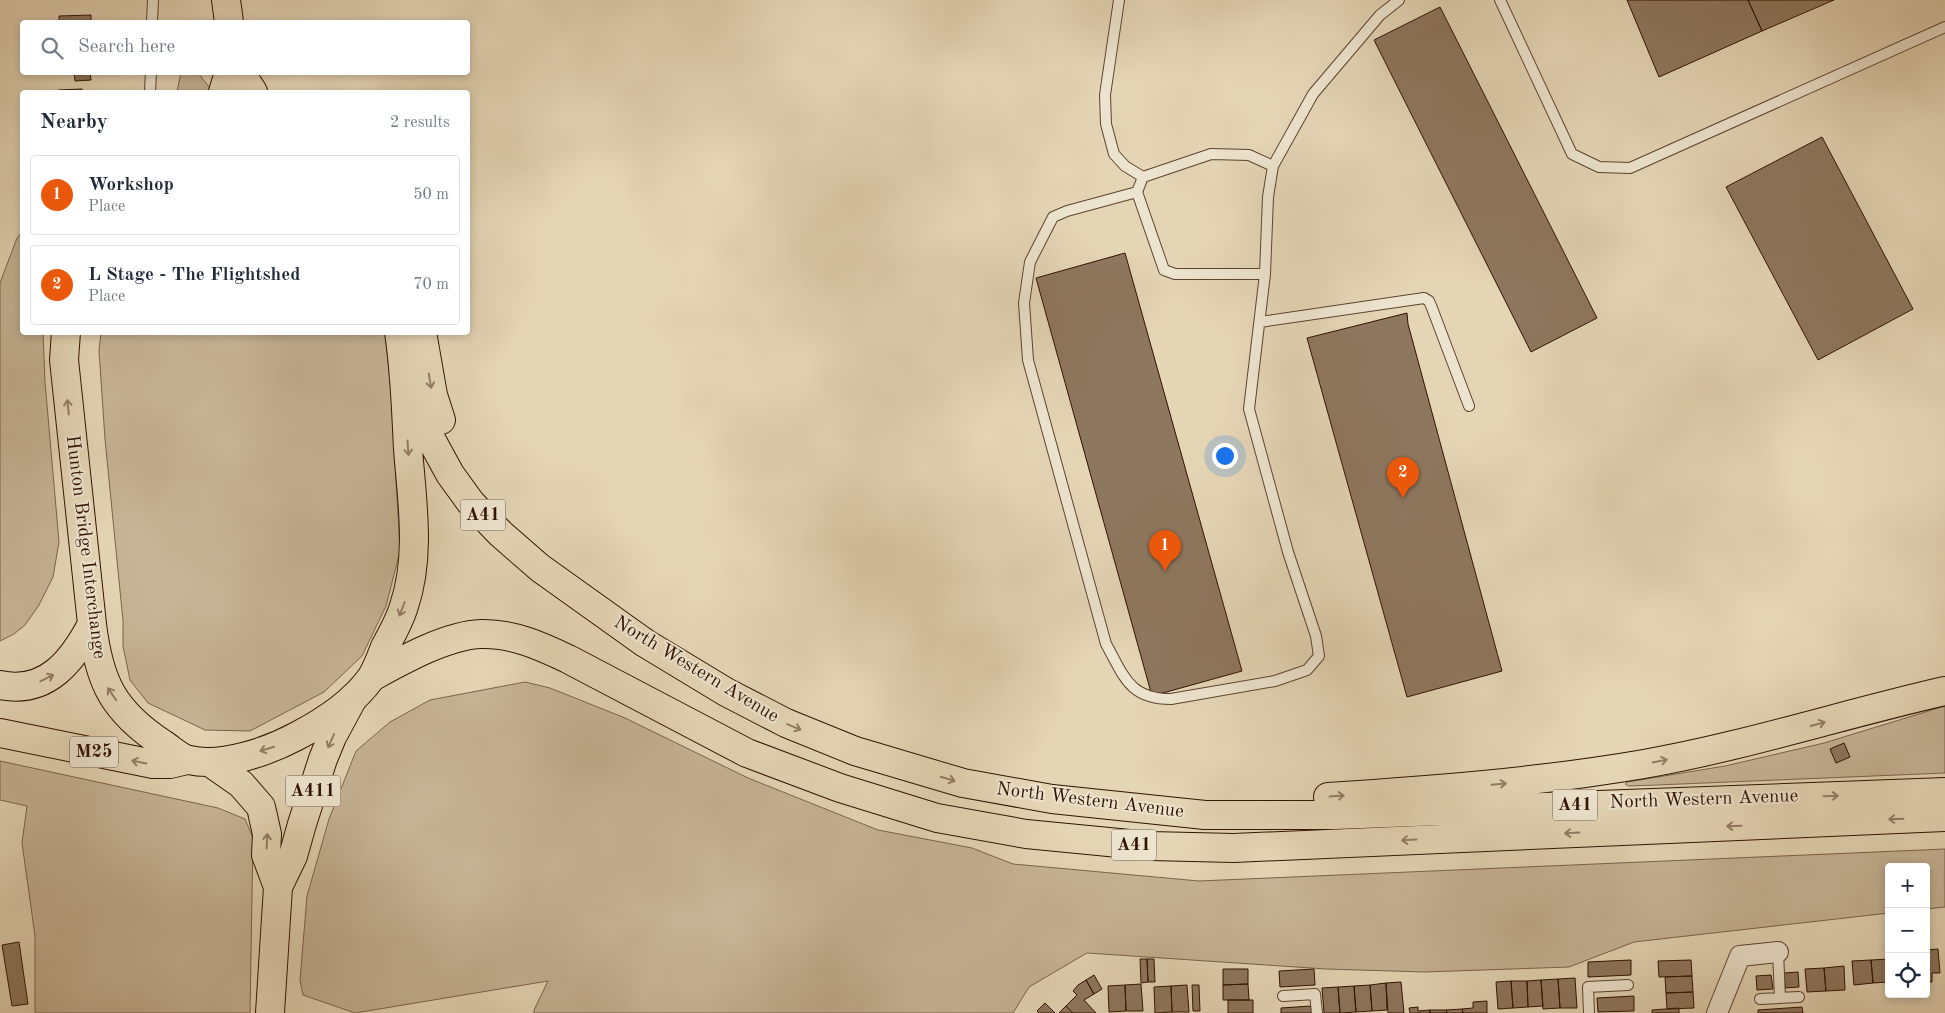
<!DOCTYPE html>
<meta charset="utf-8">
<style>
body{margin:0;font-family:"Old Standard TT",serif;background:#f6f6f7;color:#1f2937}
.controls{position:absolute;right:15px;bottom:15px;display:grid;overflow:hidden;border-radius:5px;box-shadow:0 2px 8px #0003}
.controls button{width:45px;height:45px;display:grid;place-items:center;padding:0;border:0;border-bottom:1px solid #e0e1e3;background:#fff;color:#1f2937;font:25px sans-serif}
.you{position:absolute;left:1224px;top:455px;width:18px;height:18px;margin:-12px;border:4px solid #fff;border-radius:50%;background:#1a73e8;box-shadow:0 0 0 8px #1a73e833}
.badge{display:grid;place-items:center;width:32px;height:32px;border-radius:50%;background:#ea580c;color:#fff;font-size:16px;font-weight:700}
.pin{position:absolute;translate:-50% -41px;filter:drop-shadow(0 1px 2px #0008)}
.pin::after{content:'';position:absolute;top:26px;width:18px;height:15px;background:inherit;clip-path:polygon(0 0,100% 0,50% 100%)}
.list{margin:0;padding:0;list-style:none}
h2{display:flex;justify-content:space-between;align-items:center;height:65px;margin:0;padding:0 20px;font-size:21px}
h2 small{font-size:16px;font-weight:400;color:#747a83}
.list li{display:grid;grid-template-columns:32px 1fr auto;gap:15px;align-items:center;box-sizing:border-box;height:80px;margin:0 10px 10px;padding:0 10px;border:1px solid #e0e1e3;border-radius:5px}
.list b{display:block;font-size:19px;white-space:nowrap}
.list p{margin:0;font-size:16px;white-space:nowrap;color:#747a83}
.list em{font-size:16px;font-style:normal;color:#747a83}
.icon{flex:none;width:28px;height:28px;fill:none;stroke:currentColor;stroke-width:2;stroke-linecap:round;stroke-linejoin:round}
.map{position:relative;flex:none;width:1945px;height:1013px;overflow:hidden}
.search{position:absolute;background:#fff;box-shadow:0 2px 8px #0003;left:20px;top:20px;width:450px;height:55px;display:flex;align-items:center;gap:12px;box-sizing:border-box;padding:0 18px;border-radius:5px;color:#747a83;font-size:19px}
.panel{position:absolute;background:#fff;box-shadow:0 2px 8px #0003;left:20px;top:90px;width:450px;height:245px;border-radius:5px}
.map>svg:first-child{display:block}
.green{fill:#c6b496;stroke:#7c634c}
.building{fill:#8e775f;stroke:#311201}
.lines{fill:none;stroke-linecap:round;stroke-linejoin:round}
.lane-casing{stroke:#5e432e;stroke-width:12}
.street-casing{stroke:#5e432e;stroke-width:22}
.primary-casing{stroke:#311201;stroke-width:30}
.highway-casing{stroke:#311201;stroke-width:30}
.lane{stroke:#ede4cf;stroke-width:10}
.street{stroke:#ede4cf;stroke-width:20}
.primary{stroke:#e4d5b5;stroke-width:28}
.highway{stroke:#e4d5b5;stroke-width:28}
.oneway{stroke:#937d64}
.labels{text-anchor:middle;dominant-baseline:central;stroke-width:4;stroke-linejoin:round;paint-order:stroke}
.shield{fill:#ede4cf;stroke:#69513f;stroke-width:1}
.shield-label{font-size:18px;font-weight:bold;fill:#311201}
.street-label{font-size:19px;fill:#311201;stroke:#ede4cf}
</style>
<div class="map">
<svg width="1945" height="1013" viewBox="0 0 1945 1013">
<rect width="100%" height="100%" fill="#e4d5b5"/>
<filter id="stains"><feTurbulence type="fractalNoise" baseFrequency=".004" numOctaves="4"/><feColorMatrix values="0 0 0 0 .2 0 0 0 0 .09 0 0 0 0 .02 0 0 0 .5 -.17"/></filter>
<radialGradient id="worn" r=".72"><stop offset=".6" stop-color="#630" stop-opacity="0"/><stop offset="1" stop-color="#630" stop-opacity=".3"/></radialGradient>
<!-- green -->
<path class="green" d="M 181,72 L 198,73 L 213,92 L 177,92 Z
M 22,232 L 22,332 L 43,333 L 45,382 L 59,542 L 53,577 L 39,605 L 25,625 L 14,634 L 0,641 L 0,283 L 17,238 Z
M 101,333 L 385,333 L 391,391 L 400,551 L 386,606 L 362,656 L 324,692 L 250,731 L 205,730 L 148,703 L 130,680 L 123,646 L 123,621 L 105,439 L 99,351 Z
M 525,682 L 550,688 L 625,718 L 748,778 L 878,830 L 972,848 L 1013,864 L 1199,881 L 1945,849 L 1945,907 L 1926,909 L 1926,867 L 1889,867 L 1889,913 L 1634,942 L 1569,967 L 1425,972 L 1326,969 L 1087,953 L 1029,987 L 1013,1013 L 534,1013 L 534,1010 L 548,981 L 355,1013 L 303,995 L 300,980 L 307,896 L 329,819 L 356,751 L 390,722 L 430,700 Z
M 1945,706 L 1945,773 L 1657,785 L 1628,786 L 1625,784 L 1627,782 L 1725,766 L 1824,743 Z
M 0,761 L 218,808 L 245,819 L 253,838 L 250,1013 L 35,1013 L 35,936 L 22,843 L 27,806 L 0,800 Z"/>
<!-- building -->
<path class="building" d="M 1627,0 L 1748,0 L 1762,31 L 1659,77 Z
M 1748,0 L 1834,0 L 1762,31 Z
M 1440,7 L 1597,318 L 1531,352 L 1374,40 Z
M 91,15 L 91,22 L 59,22 L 59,16 Z
M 74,72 L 90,72 L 91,80 L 75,81 Z
M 82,89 L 82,92 L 58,92 L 58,90 Z
M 1822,137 L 1913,309 L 1818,360 L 1726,187 Z
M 1125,253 L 1242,671 L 1152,696 L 1036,278 Z
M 1407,313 L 1408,324 L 1502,671 L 1407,697 L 1307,338 Z
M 1844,743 L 1850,757 L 1836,763 L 1830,749 Z
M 19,942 L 28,1004 L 12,1006 L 2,945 Z
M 1938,949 L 1940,973 L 1932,973 L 1932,982 L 1926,982 L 1926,950 Z
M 1140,959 L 1147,959 L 1148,982 L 1141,983 Z
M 1147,959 L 1154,959 L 1155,982 L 1148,982 Z
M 1889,959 L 1889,982 L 1873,983 L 1871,960 Z
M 1631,960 L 1631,975 L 1588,977 L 1588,962 Z
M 1691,960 L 1692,976 L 1659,977 L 1658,961 Z
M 1871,960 L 1873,983 L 1854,985 L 1852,961 Z
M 1844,966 L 1845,990 L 1826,991 L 1824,968 Z
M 1824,968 L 1826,991 L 1807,992 L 1805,969 Z
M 1223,969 L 1248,969 L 1248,984 L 1223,985 Z
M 1314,969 L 1315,985 L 1280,987 L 1279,971 Z
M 1798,972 L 1799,987 L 1785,988 L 1784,973 Z
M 1094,975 L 1102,989 L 1094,994 L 1086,980 Z
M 1771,975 L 1773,989 L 1757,990 L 1756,976 Z
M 1692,976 L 1693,992 L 1666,993 L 1665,977 Z
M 1575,978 L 1577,1008 L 1560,1008 L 1558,979 Z
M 1558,979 L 1560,1008 L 1543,1009 L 1541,980 Z
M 1086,980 L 1094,994 L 1084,1000 L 1096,1013 L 1073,1013 L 1066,1006 L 1077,995 L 1073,991 L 1078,985 Z
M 1541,980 L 1543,1006 L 1528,1007 L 1527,981 Z
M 1511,981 L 1513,1008 L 1498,1009 L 1496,982 Z
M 1511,981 L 1527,981 L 1528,1007 L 1513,1008 Z
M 1401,982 L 1404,1013 L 1388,1013 L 1386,983 Z
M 1386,983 L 1387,1010 L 1372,1011 L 1370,985 Z
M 1141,984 L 1143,1011 L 1126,1011 L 1125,985 Z
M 1248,984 L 1249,1000 L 1223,1000 L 1223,985 Z
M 1125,985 L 1126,1011 L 1109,1012 L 1108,986 Z
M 1187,985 L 1189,1012 L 1172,1012 L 1171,986 Z
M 1192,985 L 1199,985 L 1200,1011 L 1193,1011 Z
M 1370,985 L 1372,1011 L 1356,1012 L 1354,986 Z
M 1171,986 L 1172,1012 L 1155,1013 L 1154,987 Z
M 1354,986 L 1356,1012 L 1340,1013 L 1338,987 Z
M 1338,987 L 1340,1013 L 1324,1013 L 1322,988 Z
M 1693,992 L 1694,1008 L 1667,1009 L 1666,993 Z
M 1634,996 L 1634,1011 L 1598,1012 L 1597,998 Z
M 1228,1000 L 1253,1000 L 1253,1013 L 1228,1013 Z
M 1487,1001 L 1487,1013 L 1463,1013 L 1462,1009 L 1473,1008 L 1473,1002 Z
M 1045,1003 L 1055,1013 L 1039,1013 L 1037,1011 Z
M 1066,1006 L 1073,1013 L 1059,1013 Z
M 1311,1006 L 1312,1013 L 1281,1013 L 1281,1008 Z
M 1418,1007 L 1418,1011 L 1430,1010 L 1430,1013 L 1410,1013 L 1409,1008 Z
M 1802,1007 L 1803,1013 L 1758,1013 L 1758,1010 Z
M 1679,1008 L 1679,1013 L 1652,1013 L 1652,1010 Z
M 1462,1009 L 1463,1013 L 1447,1013 L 1446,1010 Z
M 1430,1010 L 1446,1010 L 1447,1013 L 1430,1013 Z"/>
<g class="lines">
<!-- lane casing -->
<g class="lane-casing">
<path id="lane" d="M 1119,0 L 1105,95 L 1106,124 L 1114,154 L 1125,166 L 1143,177
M 1500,0 L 1572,154 L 1599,167 L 1630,168 L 1945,27
M 152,22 L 153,0
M 150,92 L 151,72
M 1137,192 L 1067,211 L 1053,217 L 1030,262 L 1024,303 L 1028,360 L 1106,644 C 1124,676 1129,699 1171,699 L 1275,681 L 1307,670 L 1319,656 L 1316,636 L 1288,552 L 1249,409 L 1265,274 L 1268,197 L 1273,166 L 1313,94 L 1380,15 L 1399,0
M 1265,274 L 1175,274 L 1164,270 L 1137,192 L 1143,177 L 1211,154 L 1249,155 L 1273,166
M 1260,322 L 1424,298 L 1429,301 L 1432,308 L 1469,406
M 1778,952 L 1780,998
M 1283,996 L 1315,994 L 1317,1013
M 1760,999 L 1799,997
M 1589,1013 L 1588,987 L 1628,985"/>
</g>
<!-- street casing -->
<g class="street-casing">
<path id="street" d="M 1717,1013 L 1740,956 L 1778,952"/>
</g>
<!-- primary casing -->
<g class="primary-casing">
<path id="primary" d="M 211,763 L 241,784 L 261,807 L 267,834 L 266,855 L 278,887
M 270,1013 L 278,887 L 293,856 L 302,824 L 323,759 L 332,737 L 353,698"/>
</g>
<!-- highway casing -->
<g class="highway-casing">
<path id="highway" d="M 226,0 L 229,22
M 240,72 L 253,92
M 223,92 L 229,72
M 66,332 L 64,360 L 92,624 C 99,682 113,711 163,744 C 171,749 180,758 189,760 C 222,768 269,751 297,736 C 324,722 353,703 371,678 C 377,669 381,657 385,647 C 392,634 400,620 404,606 C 421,556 412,501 408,449 C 406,410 405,371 399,332
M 422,332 L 433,395 L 441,420
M 403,365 L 432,441 L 450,474 L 471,503 L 501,534 L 540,568 L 645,643 L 726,692 L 786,723 L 855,751 L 963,783 L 1052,799 L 1205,815 L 1335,815 L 1945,792
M 372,677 C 401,661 447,635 481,634 C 512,633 541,646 568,659 L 747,753 L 840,788 L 937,818 L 1026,834 L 1150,846 L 1234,848 L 1945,817
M 0,685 C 47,695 73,660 92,624
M 0,733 L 153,764 L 170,764 L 187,760
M 1328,797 C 1434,790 1539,782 1644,764 C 1746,746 1844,714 1945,691"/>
</g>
<!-- lane -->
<use href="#lane" class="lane"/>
<!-- street -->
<use href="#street" class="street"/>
<!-- primary -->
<use href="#primary" class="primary"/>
<!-- highway -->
<use href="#highway" class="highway"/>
</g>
<!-- one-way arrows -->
<defs><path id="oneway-shaft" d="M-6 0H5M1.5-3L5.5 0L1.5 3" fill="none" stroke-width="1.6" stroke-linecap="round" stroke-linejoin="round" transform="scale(1.25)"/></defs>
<g class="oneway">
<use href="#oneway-shaft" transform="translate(430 381) rotate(80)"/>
<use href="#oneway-shaft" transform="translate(68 407) rotate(-96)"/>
<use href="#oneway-shaft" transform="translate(408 448) rotate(86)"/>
<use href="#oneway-shaft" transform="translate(402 609) rotate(111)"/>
<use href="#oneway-shaft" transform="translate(47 678) rotate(-27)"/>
<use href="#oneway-shaft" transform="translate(112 694) rotate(-124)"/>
<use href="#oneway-shaft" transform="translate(1818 724) rotate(-15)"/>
<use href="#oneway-shaft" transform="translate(794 727) rotate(22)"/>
<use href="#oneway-shaft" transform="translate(331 741) rotate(114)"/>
<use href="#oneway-shaft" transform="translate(267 749) rotate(163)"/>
<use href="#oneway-shaft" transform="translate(1660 761) rotate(-11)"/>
<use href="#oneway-shaft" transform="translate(139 762) rotate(-169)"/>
<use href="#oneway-shaft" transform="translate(948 779) rotate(17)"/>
<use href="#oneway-shaft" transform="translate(1499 784) rotate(-5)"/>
<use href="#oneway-shaft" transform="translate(1337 796) rotate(-4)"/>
<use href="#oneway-shaft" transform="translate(1831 796) rotate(-2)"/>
<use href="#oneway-shaft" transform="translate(1896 819) rotate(178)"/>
<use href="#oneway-shaft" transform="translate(1734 826) rotate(178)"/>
<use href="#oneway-shaft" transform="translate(1572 833) rotate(177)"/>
<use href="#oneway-shaft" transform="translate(1409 840) rotate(177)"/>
<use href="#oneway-shaft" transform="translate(267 841) rotate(-87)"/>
</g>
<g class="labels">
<!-- shield labels -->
<g class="shield">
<rect x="460.5" y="499.5" width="45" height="31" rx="4"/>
<rect x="70" y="736.5" width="48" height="31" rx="4"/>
<rect x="285.5" y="775.5" width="55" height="31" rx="4"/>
<rect x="1552.5" y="789.5" width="45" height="31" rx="4"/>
<rect x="1111.5" y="829.5" width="45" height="31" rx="4"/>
</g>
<g class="shield-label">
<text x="483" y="515">A41</text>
<text x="94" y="752">M25</text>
<text x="313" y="791">A411</text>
<text x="1575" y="805">A41</text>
<text x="1134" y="845">A41</text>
</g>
<!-- street labels -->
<g class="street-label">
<text transform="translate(85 547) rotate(83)">Hunton Bridge Interchange</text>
<text transform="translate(696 670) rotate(31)">North Western Avenue</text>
<text transform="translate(1704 800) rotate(-2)">North Western Avenue</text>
<text transform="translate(1090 801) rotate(7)">North Western Avenue</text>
</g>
</g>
<rect width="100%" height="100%" filter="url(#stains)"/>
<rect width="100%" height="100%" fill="url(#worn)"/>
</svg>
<div class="controls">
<button>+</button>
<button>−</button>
<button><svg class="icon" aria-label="locate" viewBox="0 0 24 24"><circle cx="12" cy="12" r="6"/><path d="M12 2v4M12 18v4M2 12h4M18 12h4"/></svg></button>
</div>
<div class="you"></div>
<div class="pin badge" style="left:1165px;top:571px">1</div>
<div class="pin badge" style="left:1403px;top:498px">2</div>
<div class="search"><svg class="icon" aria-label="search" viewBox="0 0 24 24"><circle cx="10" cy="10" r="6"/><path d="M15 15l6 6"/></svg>Search here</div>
<section class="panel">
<h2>Nearby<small>2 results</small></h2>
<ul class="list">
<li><span class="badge">1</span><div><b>Workshop</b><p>Place</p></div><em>50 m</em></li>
<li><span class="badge">2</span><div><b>L Stage - The Flightshed</b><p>Place</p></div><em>70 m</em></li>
</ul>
</section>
</div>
